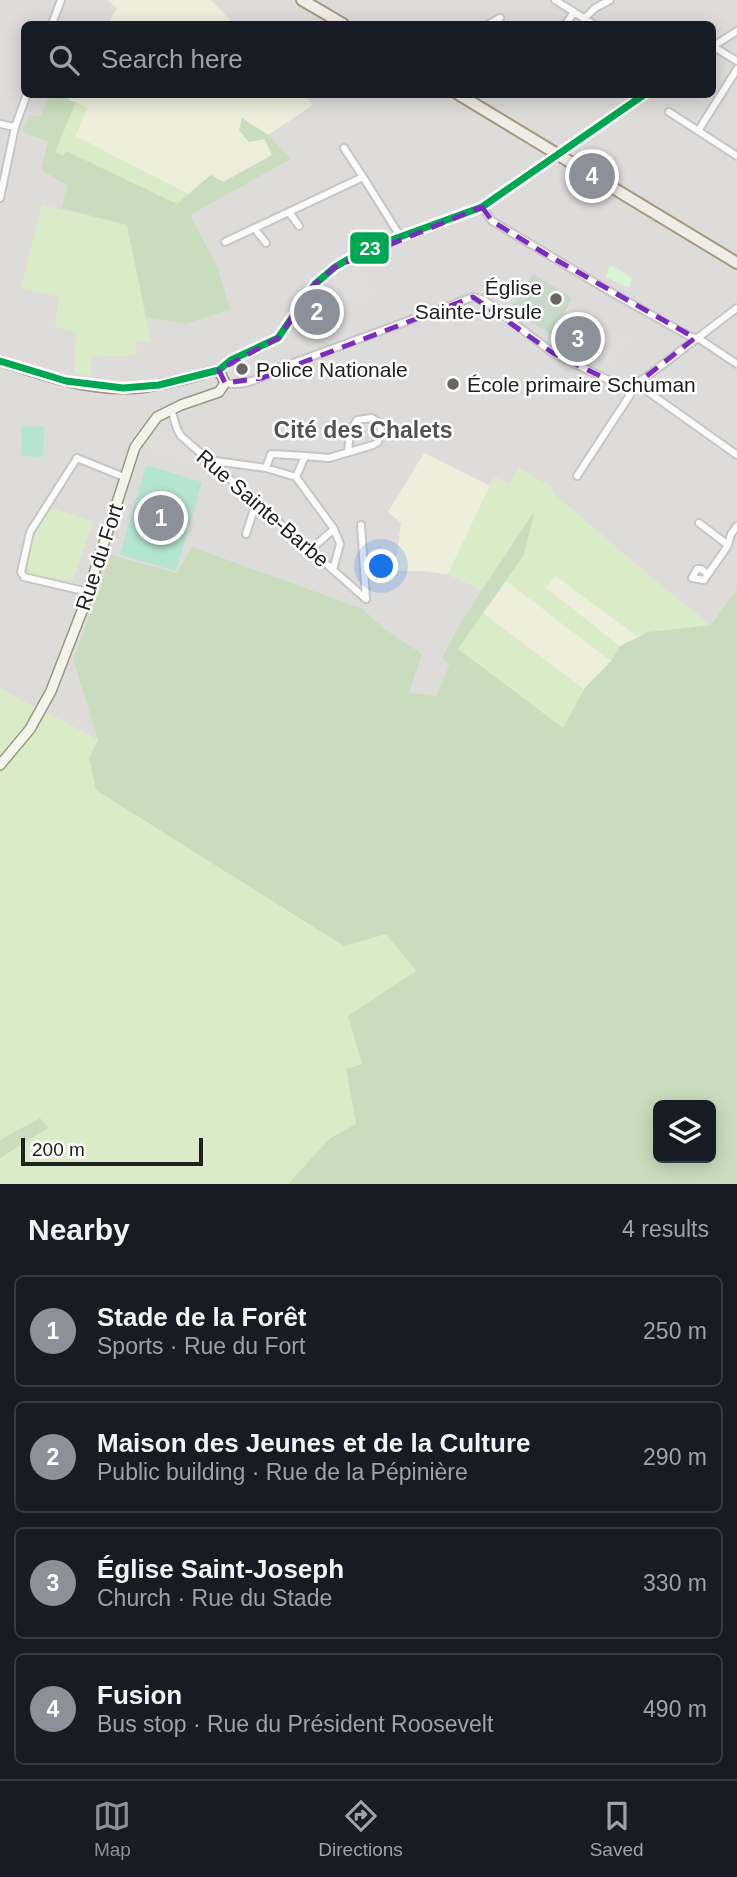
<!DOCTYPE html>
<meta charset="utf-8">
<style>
body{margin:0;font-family:Arial,sans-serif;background:#20242c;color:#f1f3f6}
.controls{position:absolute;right:21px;bottom:21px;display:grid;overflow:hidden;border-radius:10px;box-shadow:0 4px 18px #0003}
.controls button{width:63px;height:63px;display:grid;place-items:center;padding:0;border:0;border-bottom:2px solid #363941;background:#171b24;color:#f1f3f6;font:35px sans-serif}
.scale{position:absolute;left:21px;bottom:18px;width:182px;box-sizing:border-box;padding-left:7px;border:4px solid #202020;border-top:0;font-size:19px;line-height:24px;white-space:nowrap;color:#202020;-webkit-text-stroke:5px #fff;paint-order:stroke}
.you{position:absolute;left:382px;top:567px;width:24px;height:24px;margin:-18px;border:5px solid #fff;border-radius:50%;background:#1a73e8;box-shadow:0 0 0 10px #1a73e833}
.badge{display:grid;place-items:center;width:46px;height:46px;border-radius:50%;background:#8c9099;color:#fff;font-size:23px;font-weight:700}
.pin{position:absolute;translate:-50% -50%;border:4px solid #fff;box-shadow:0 2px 7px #0006}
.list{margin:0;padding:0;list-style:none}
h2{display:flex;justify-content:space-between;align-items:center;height:91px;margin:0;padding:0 28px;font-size:30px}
h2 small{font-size:23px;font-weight:400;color:#9ea1a6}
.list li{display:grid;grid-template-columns:46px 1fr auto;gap:21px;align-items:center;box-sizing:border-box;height:112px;margin:0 14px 14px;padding:0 14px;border:2px solid #363941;border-radius:10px}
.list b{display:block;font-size:26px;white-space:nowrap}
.list p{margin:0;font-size:23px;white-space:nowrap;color:#9ea1a6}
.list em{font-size:23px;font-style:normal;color:#9ea1a6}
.icon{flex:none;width:38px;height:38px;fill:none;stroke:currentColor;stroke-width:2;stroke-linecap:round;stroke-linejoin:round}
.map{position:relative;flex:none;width:737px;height:1184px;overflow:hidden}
.search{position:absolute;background:#171b24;box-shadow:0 4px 18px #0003;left:21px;right:21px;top:21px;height:77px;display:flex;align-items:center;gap:18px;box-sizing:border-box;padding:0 24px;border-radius:10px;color:#9ea1a6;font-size:26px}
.sheet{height:595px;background:#171b24}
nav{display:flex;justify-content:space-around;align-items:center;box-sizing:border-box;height:98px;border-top:2px solid #363941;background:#171b24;font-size:19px;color:#9ea1a6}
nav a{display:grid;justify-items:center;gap:4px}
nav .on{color:#8c9099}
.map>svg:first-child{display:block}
.residential{fill:#dddcda;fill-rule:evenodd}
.farmland{fill:#edeedc}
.grass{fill:#daebc7}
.forest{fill:#c9ddbe;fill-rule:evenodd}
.cemetery{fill:#c7d9c8}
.park{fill:#d7f4d7}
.pitch{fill:#b4e5d0}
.parking{fill:#dedddc}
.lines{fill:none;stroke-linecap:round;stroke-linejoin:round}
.street-casing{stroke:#c7c6c4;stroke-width:10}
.secondary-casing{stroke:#969880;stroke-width:12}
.primary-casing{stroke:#a59b84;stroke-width:14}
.street{stroke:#fcfcfc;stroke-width:6}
.secondary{stroke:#f3f4eb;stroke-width:9}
.primary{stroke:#f1ece5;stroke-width:10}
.bus-1-casing{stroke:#fff;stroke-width:12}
.bus-1{stroke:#00a651;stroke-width:7}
.marked{fill:none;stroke:#7b2cbf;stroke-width:5;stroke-dasharray:14 9;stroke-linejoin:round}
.poi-dot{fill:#686766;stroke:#fff;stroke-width:2.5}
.labels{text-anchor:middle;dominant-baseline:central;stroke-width:5;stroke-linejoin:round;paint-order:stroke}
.poi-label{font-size:21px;fill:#202020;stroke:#fff;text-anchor:start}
.street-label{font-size:21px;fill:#202020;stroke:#fff}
.neighbourhood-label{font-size:23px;font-weight:bold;fill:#535353;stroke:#fff}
.line-badge{stroke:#fff;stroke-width:2.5}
.badge-label{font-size:19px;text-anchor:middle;font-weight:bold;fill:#fff}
</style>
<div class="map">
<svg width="737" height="1184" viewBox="0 0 737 1184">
<rect width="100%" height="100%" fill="#eeece8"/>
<!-- residential -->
<path class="residential" d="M 0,0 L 737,0 L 737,588 L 711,625 L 671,594 L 551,492 L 553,488 L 509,485 L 494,477 L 490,486 L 424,453 L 401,523 L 395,571 L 424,571 L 448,574 L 482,590 L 460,623 L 442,658 L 449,665 L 436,696 L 409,692 L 386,630 L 363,609 L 177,574 L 112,556 L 73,660 L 98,740 L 0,689 ZM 24,24 L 712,24 L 712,94 L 24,94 Z"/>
<!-- farmland -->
<path class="farmland" d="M 107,0 L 210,0 L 235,24 L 108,24 L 117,8 Z
M 72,94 L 303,94 L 313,105 L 268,135 L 242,118 L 240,130 L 249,142 L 265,139 L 272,155 L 223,182 L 211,175 L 188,194 L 75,136 L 87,108 L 69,100 Z
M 424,453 L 490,486 L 448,574 L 424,571 L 395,571 L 401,523 L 388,512 Z
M 555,576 L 637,636 L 620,646 L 546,588 Z
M 506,581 L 611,661 L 584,689 L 483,613 Z"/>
<!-- grass -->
<path class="grass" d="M 76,102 L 88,108 L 75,136 L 188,194 L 177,204 L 66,151 L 63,156 L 54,151 Z
M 42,205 L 127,225 L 151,342 L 136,342 L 137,355 L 92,357 L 90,377 L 74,373 L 76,332 L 55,327 L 59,297 L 21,288 Z
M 519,468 L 553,488 L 552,492 L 671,594 L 711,625 L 648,632 L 637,636 L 555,576 L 546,588 L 620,646 L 611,661 L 506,581 L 524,555 L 534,512 L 482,590 L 448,574 L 494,477 L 508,485 Z
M 51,507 L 93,522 L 73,581 L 31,575 C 18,559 41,522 51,507 Z
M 483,613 L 584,689 L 563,728 L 457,650 Z
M 0,689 L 98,740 L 89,758 L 386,933 L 416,972 L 349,1016 L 362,1064 L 346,1069 L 356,1124 L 330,1138 L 288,1184 L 0,1184 Z"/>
<!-- forest -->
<path class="forest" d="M 50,95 L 76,102 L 55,152 L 63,156 L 66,151 L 177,204 L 211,175 L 224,182 L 272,155 L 265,139 L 249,142 L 239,130 L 242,118 L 268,135 L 291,159 L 190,215 L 218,268 L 230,309 L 186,324 L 146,317 L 127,225 L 62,208 L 67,185 L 41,170 L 48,141 L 22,132 L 29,115 L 40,117 Z
M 535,510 L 524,555 L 458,649 L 563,728 L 584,689 L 611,661 L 620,646 L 648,632 L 711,625 L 737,588 L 737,1184 L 288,1184 L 330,1138 L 356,1124 L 346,1069 L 362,1064 L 348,1016 L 416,971 L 386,934 L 344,946 L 96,790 L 89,758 L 98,740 L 73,660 L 111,555 L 177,573 L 192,547 L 363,609 L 386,630 L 422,654 L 409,692 L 436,696 L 449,665 L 442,658 L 460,623 ZM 711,1105 L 711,1158 L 658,1158 L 658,1105 Z
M 40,1118 L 48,1128 L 0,1158 L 0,1140 Z"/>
<!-- cemetery -->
<path class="cemetery" d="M 533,274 L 572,298 L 552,335 L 511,308 Z"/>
<!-- park -->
<path class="park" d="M 613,266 L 632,278 L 629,288 L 606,277 L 609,267 Z"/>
<!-- pitch -->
<path class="pitch" d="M 22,426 L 44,427 L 43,457 L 21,456 Z
M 146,465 L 202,482 L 176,571 L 120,555 Z"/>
<!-- parking -->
<path class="parking" d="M 359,259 L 373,297 L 342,308 L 331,276 Z
M 616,331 L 629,339 L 606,372 L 593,364 Z
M 169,429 L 203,461 L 202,466 L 144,449 L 151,436 Z"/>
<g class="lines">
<!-- street casing -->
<g class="street-casing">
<path id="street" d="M 555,0 L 593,24
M 584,19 L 595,8 L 610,0
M 52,24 L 61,0
M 489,24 L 500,18
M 566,24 L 574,12
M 712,47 L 737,31
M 714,47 L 737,61
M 669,112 L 737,156
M 0,124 L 15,127
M 698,131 L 737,69
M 344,148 L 363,177
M 0,198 L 15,127 L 27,94
M 482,207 L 492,221 L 609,291 L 689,336 L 701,340 L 737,364
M 289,212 L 299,226
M 254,228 L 266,243
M 225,242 L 363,177 L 400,236
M 219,370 L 231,360 L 278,338 L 315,284 L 335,267 L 364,250 L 482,207 L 645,94
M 225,383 C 242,387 263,378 277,369 L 473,297 L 484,300 L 553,353 L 629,390 L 737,308
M 637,384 L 737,455
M 171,409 L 177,429 L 181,436 L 366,599
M 208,460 L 266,468 L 296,477 L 305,456 L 329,458 L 373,445 L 378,442 L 381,429 L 378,422 L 372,418 L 357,420 L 350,432 L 348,452
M 266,468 L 271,454 L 305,456
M 577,476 L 630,395 L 629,390
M 296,477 L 334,529 L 310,550
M 699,523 L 728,545 L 731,534 L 737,526
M 361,525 L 366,599
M 246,534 L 256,503
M 333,570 L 340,544 L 334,529
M 708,574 L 701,569 L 697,569 L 692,578 L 704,580 L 727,547 L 728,545
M 88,592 L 24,577 L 21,572 L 30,532 L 77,458 L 124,477"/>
</g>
<!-- secondary casing -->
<g class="secondary-casing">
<path id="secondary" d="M 0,361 C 44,376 91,392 139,388 C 166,385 192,377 219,370 L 225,383 L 219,392 L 181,405 L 157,417 L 135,447 L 82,611 L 51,691 L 30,729 L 0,765"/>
</g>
<!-- primary casing -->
<g class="primary-casing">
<path id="primary" d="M 302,0 L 343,24
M 458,94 L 737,263"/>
</g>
<!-- street -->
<use href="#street" class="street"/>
<!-- secondary -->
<use href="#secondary" class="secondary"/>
<!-- primary -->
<use href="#primary" class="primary"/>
<!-- bus-1 casing -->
<g class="bus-1-casing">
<path id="bus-1" d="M 0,361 L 66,381 L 123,388 L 159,385 L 219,370 L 231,360 L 278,338 L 315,284 L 335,267 L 364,250 L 482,207 L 645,94"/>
</g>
<!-- bus-1 -->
<use href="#bus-1" class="bus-1"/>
</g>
<!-- marked area -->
<path class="marked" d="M 482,207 L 492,221 L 544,253 L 695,338 L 629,390 L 553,353 L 473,297 L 262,378 L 225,383 L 219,370 L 278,338 L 315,284 L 335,267 Z"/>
<!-- markers -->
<g class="poi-dot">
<circle cx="556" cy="299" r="7"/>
<circle cx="242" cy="369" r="7"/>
<circle cx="453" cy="384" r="7"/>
</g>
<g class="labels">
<!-- poi labels -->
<g class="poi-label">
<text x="542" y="287" text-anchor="end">Église<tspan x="542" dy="24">Sainte-Ursule</tspan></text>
<text x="256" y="369">Police Nationale</text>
<text x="467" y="384">École primaire Schuman</text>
</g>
<!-- street labels -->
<g class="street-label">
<text transform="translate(263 508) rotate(41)">Rue Sainte-Barbe</text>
<text transform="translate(99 557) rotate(-72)">Rue du Fort</text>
</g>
<!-- neighbourhood labels -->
<g class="neighbourhood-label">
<text x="363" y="430">Cité des Chalets</text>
</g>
</g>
<rect class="line-badge" x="349" y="231" width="41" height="34" rx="7" fill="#00a651"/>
<g class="badge-label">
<text x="370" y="255">23</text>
</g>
</svg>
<div class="controls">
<button><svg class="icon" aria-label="layers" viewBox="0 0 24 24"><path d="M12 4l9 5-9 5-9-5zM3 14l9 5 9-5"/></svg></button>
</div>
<div class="scale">200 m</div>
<div class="you"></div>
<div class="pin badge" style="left:161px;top:518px">1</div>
<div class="pin badge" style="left:317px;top:312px">2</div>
<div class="pin badge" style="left:578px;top:339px">3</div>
<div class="pin badge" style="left:592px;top:176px">4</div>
<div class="search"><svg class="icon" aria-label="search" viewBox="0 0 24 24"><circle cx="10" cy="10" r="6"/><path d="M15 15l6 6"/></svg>Search here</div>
</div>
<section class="sheet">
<h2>Nearby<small>4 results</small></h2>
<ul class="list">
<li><span class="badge">1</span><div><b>Stade de la Forêt</b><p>Sports · Rue du Fort</p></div><em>250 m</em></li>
<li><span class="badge">2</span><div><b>Maison des Jeunes et de la Culture</b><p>Public building · Rue de la Pépinière</p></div><em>290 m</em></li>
<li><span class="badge">3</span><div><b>Église Saint-Joseph</b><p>Church · Rue du Stade</p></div><em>330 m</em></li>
<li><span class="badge">4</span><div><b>Fusion</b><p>Bus stop · Rue du Président Roosevelt</p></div><em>490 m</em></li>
</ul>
</section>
<nav>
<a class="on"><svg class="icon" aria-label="map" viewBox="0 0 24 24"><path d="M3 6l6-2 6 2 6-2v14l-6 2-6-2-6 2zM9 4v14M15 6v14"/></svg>Map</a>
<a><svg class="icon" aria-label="directions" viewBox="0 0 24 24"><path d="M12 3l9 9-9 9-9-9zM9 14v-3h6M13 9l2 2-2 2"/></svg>Directions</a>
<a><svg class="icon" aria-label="saved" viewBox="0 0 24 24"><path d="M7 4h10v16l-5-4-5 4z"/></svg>Saved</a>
</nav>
